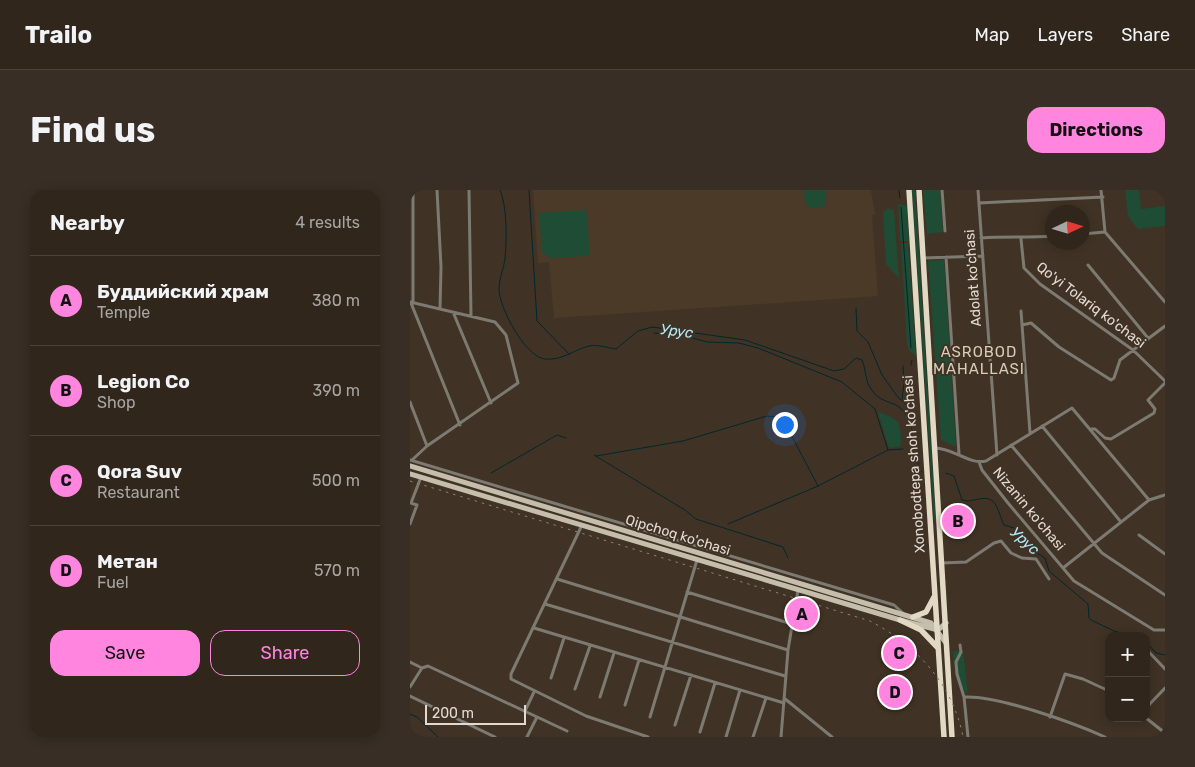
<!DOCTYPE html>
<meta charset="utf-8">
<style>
body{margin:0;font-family:Rubik,sans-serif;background:#382e25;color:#f1f3f6}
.controls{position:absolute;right:15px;bottom:15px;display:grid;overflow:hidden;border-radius:10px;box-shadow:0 2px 12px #0003}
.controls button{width:45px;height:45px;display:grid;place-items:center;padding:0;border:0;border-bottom:1px solid #4b433b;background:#30261c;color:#f1f3f6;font:25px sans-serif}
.compass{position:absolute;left:635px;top:15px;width:45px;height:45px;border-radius:50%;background:#30261c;box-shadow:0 2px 12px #0003;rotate:86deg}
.scale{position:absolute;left:15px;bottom:12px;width:101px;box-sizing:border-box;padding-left:5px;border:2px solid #e2dad1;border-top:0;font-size:14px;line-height:18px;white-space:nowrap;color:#e2dad1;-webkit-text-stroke:4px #403325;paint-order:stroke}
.you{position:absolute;left:374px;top:234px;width:18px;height:18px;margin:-12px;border:4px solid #fff;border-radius:50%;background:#1a73e8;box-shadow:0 0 0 8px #1a73e833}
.badge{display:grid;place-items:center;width:32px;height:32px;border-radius:50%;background:#ff85de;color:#111;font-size:16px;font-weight:700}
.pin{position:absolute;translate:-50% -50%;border:2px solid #fff;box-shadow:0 1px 5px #0006}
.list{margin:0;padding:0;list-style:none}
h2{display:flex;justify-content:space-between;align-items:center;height:65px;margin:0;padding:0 20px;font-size:21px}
h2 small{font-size:16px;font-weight:400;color:#a8a5a3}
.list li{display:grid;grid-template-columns:32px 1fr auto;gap:15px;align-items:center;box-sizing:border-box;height:90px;padding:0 20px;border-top:1px solid #4b433b}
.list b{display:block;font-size:19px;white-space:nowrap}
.list p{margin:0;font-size:16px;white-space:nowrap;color:#a8a5a3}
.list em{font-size:16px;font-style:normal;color:#a8a5a3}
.actions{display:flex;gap:10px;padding:15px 20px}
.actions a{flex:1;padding:11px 0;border:1px solid #ff85de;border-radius:15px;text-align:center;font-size:18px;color:#ff85de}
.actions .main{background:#ff85de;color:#111}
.map{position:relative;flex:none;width:755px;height:547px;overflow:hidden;border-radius:15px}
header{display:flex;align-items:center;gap:30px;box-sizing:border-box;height:70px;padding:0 25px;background:#30261c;border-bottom:1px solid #4b433b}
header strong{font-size:24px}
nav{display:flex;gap:28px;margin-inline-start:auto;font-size:18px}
.intro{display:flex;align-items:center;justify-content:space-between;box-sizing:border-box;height:120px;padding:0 30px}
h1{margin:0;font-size:35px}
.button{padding:12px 22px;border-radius:15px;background:#ff85de;color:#111;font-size:18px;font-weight:700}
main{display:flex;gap:30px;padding:0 30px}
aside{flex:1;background:#30261c;border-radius:15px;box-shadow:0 2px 12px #0003}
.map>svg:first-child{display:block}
.built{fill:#4b3a27}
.green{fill:#1f4c34}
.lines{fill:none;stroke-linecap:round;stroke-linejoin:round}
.stream{stroke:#00262e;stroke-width:1}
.street{stroke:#7d7a72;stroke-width:3}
.primary{stroke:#c5bead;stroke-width:5}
.highway{stroke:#e1d9c4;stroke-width:5.5}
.rail{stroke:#8c8176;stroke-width:1;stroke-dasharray:2.5 5;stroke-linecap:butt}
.labels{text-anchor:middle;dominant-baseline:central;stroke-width:4;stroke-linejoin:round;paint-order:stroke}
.street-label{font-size:14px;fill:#e2dad1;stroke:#403325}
.water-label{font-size:15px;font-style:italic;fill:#b0eaf8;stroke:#403325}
.neighbourhood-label{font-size:15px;letter-spacing:1px;fill:#dbcbba;stroke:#403325}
</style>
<header>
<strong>Trailo</strong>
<nav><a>Map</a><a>Layers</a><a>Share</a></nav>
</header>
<div class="intro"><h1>Find us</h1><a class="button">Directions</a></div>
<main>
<aside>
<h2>Nearby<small>4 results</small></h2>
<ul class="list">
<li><span class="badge">A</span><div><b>Буддийский храм</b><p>Temple</p></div><em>380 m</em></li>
<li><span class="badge">B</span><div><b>Legion Co</b><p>Shop</p></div><em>390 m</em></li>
<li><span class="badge">C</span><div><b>Qora Suv</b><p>Restaurant</p></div><em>500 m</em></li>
<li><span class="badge">D</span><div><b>Метан</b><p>Fuel</p></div><em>570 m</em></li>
</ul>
<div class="actions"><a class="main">Save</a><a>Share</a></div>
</aside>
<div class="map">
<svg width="755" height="547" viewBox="0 0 755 547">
<rect width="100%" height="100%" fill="#403325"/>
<!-- built -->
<path class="built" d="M 123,0 L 461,0 L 465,25 L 462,25 L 468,106 L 144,128 L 139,72 L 128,73 Z"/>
<!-- green -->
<path class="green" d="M 394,0 L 415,0 L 416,14 L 412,17 L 401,18 L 395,13 Z
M 502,0 L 505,0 L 526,331 L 524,330 Z
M 513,0 L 530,0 L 533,42 L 517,44 Z
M 715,0 L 729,0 L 731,19 L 755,16 L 755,36 L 728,39 L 718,26 Z
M 488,14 L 497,16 L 499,51 L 490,51 Z
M 478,18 L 484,21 L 489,88 L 476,74 L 473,22 Z
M 176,20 L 180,66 L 140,68 L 132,62 L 129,23 Z
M 491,53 L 498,53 L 506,166 L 499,160 L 497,154 Z
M 534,70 L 546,257 L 531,250 L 518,71 Z
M 468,222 C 491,230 491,232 491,256 L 479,258 Z
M 553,460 L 558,505 L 546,489 L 543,463 L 544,461 Z"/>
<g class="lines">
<!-- stream -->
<path class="stream" d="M 90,0 C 97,15 97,50 95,68 C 94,78 89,88 89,99 C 89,117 115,167 135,169 C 152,171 165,159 179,156 C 187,154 198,158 206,159 L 228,141 L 242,137 L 335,150 L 424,181 L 434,179 L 446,168 L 452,170 C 456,179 455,191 461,199 C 468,210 475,210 486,215 C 505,225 505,261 509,279 L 512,282
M 119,0 L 127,131 L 159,164
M 489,0 L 490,8
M 491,17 L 501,158
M 446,118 L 447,141 L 458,152 L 472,185 L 487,206 L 507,226
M 244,143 L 256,144 L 260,142 L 297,152 L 329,153 L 348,158 L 432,192 L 465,219 L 478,260
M 501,175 L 502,170
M 492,210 L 494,193 L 493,176
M 498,262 L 506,268
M 184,265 L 275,320 L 286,329 L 373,357 L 378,368
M 186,266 L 273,251 L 357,226 L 367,227 L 377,237 L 408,296
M 81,283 L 147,245 L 156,248
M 536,283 L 544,286 L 552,310 C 558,312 563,310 569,309 C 588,305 587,321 594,335 L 604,338 L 614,355 L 635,368 L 639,381 L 678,414 L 679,428 L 681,430 L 704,441 L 720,446
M 318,334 L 408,296 L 478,260 L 493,259
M 736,452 L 746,463 L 755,465
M 0,524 L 7,527 L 28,547"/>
<!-- street -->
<path class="street" d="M 3,0 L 3,113
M 27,0 L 31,77 L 30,118
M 59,0 L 61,126
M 532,0 L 535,41
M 568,0 L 587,265
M 691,0 L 695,42
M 569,13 L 693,7
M 695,42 L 755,112
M 672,44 L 695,42
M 571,48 C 596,46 618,48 642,46
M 611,49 L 614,78 L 630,94 L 723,160 L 755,191
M 536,67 L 549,264
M 513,68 L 573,66
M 678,75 L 738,148
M 0,112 L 85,132 L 96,145 L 108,193 L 17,256 L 2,270
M 1,113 L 50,235
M 611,121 L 620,243
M 43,122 L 81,213
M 612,135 L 621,133 L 649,157 L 701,190 L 704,188 L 710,170 L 755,136
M 0,212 L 17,256
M 632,236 L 711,332
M 681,239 L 685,239 L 695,248 L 701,249 L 744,223 L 745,219 L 738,210 L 755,193
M 601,255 L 692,363 L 755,405
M 525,258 C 543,258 559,275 576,271 L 662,218 L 739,310
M 0,270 L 484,415 L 494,424
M 569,272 L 572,280 L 598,313 L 664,391 L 744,440 L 755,440
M 1,313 L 11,287
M 0,334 L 7,315 L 1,313
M 172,335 L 101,484 L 101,489 L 176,526 L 238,547
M 729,345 L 755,364
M 532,373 L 556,372 L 584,353 L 591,351 L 601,363 L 612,368 L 626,369 L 639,389
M 653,378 L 739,310 L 755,305
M 147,389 L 378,460
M 277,402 L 382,434
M 135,414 L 375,486
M 124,438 L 374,513
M 550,455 L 551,462 L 546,472 L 547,484 L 554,507 L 558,547
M 739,462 L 755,479
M 0,472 L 12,478
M 141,488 L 154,448
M 0,497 L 12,478 L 18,476 L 157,541
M 165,499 L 180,456
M 0,506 L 85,547
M 190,507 L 204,463
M 554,507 C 587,505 664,533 695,547
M 374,508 L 422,547
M 215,515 L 229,470
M 736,518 L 755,498
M 115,521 L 124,502
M 240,527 L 287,370
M 640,527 L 655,484 L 673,489 L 699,501
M 736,528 L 755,543
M 265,535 L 281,485
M 290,542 L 305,493
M 117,547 L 127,527
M 316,547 L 330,500
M 343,547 L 356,508
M 371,547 L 378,460 L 388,400"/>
<!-- primary -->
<path class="primary" d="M 0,276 L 521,433 L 536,453
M 0,284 L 490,430 L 528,440 L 536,433"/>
<!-- highway -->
<path class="highway" d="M 499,0 L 534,547
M 509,0 L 542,547
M 503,427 L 516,422 L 524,407
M 490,430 L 511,440 L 528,458"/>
<!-- rail -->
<path class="rail" d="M 0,291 L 460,431 C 506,455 543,494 553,547"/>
</g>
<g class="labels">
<!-- street labels -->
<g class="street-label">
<text transform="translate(563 88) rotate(-94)">Adolat ko'chasi</text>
<text transform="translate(681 115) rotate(37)">Qo'yi Tolariq ko'chasi</text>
<text transform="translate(504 274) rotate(-94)">Xonobodtepa shoh ko'chasi</text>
<text transform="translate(619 319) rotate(50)">Nizanin ko'chasi</text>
<text transform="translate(268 345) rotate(17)">Qipchoq ko'chasi</text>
</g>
<!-- water labels -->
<g class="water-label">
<text transform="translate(267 141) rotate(7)">Урус</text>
<text transform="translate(615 351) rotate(42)">Урус</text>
</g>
<!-- neighbourhood labels -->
<g class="neighbourhood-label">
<text x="569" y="162">ASROBOD<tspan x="569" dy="17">MAHALLASI</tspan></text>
</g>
</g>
</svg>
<div class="controls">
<button>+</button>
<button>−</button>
</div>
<svg class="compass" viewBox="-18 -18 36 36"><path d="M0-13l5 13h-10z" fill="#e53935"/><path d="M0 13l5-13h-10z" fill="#a8a5a3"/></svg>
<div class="scale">200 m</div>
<div class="you"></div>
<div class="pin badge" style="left:392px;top:424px">A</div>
<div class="pin badge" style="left:548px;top:331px">B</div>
<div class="pin badge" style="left:489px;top:463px">C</div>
<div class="pin badge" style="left:485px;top:502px">D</div>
</div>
</main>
